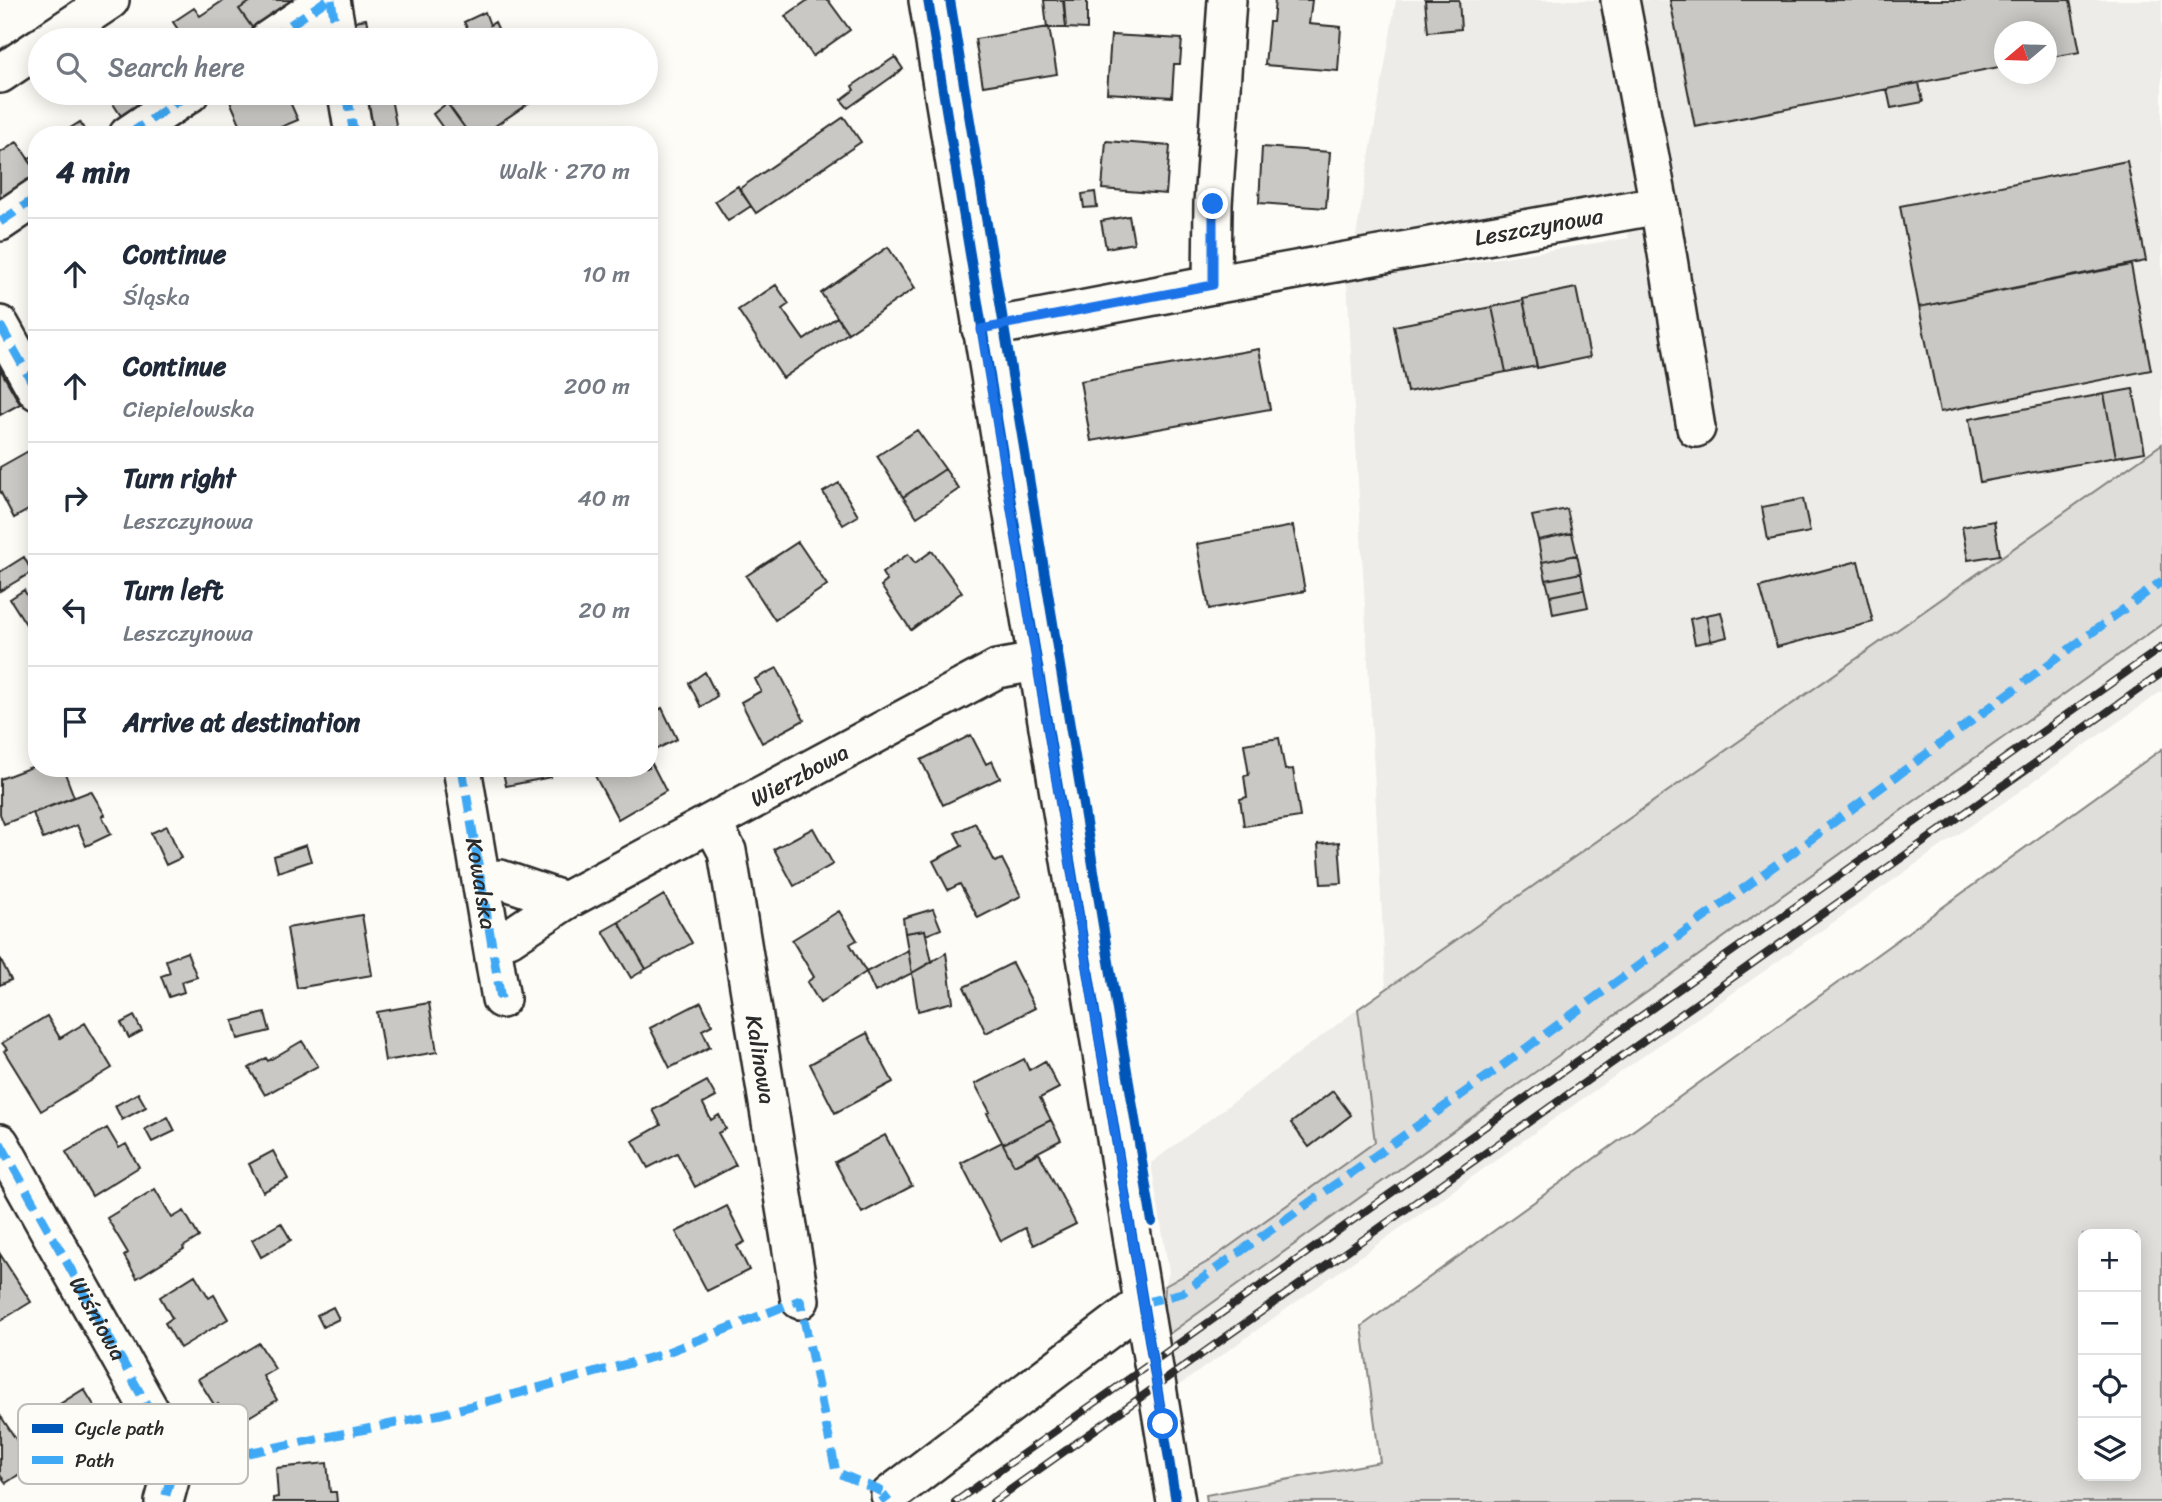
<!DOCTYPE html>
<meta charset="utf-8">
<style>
body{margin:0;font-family:Sriracha,sans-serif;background:#f6f6f7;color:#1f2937}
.controls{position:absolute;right:21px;bottom:21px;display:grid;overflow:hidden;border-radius:14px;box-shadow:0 4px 18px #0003}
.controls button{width:63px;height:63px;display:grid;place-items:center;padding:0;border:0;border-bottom:2px solid #e0e1e3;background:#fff;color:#1f2937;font:35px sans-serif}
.compass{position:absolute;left:1994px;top:21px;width:63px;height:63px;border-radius:50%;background:#fff;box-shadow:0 4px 18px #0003;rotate:251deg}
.stop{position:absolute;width:21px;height:21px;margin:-16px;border:5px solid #1a73e8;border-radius:50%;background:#fff}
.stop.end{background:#1a73e8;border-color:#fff;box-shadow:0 2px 7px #0008}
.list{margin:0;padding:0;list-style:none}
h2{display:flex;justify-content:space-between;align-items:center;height:91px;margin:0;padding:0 28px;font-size:30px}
h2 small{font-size:23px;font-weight:400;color:#747a83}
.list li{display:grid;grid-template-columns:46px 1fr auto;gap:21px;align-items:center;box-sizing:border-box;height:112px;padding:0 28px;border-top:2px solid #e0e1e3}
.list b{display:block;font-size:26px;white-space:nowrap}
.list p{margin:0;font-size:23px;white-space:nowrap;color:#747a83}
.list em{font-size:23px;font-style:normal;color:#747a83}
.icon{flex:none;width:38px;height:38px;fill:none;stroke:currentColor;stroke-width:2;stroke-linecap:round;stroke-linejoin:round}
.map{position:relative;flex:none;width:2162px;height:1502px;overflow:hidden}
.search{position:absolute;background:#fff;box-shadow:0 4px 18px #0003;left:28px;top:28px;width:630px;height:77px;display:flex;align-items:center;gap:18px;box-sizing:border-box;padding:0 24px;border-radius:38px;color:#747a83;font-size:26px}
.panel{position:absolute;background:#fff;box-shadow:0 4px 18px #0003;left:28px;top:126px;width:630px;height:651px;border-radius:28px}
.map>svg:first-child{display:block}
.built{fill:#edece8;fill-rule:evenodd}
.green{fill:#dfdeda;stroke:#858482;stroke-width:2;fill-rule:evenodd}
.building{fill:#c9c8c4;stroke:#2b2b2b;stroke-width:2}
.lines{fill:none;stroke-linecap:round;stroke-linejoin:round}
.minor-casing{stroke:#2b2b2b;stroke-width:42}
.minor{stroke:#fdfcf7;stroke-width:37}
.rail-casing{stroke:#2b2b2b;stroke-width:8}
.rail{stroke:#fdfcf7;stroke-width:5;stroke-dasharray:16;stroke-linecap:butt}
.quiet{stroke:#3fa9f5;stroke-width:9;stroke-dasharray:18 9;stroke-linecap:butt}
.cycleway-casing{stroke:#fdfcf7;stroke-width:15}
.cycleway{stroke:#0057b8;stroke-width:10}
.route{stroke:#1a73e8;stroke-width:9}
.labels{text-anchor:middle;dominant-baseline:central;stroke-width:6;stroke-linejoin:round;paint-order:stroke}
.street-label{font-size:23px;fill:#2b2b2b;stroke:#fdfcf7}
.key{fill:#fdfcf7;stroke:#bebdba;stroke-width:2}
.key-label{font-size:19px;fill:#2b2b2b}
</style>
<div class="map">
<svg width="2162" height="1502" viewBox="0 0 2162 1502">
<rect width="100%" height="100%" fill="#fdfcf7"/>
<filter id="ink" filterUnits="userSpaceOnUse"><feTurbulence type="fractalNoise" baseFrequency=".0143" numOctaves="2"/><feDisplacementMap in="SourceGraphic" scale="14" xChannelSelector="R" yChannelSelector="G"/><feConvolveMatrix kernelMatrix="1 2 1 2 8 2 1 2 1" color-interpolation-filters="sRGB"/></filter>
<g filter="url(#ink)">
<!-- built -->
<path class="built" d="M 1396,0 L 2162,0 L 2162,444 L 1386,988 L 1347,281 L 1629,238 L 1615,192 L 1355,242 ZM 2004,32 L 2046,32 L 2046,74 L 2004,74 Z
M 2162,624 L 2162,691 L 1541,1128 L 1171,1391 L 1162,1339 Z
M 1358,1009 L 1375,1142 L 1209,1261 L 1165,1286 L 1169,1272 L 1151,1163 Z"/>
<!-- green -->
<path class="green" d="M 2162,444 L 2162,624 L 1162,1339 L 1165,1286 L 1209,1261 L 1375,1142 L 1358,1009 Z
M 2162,749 L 2162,1502 L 1207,1502 L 1206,1495 L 1380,1462 L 1362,1326 ZM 2083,1234 L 2136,1234 L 2136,1476 L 2083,1476 Z"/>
<!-- building -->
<path class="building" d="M 224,0 L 253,0 L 239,9 L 256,33 L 245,40 L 168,40 L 179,31 L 173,22 L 194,8 L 200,16 Z
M 253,0 L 304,0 L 256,33 L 239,9 Z
M 808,0 L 828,0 L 850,30 L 813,56 L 785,16 Z
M 1044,0 L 1063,0 L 1066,28 L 1047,28 Z
M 1064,0 L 1087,0 L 1087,29 L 1066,28 Z
M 1275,0 L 1312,0 L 1309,24 L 1341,27 L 1338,71 L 1265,65 L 1269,22 L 1273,22 Z
M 1425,0 L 1459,0 L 1461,29 L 1428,32 Z
M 1670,0 L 2070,0 L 2080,52 L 2046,58 L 2046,32 L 2004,32 L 2004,66 L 1695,127 Z
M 485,12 L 490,25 L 495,22 L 503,40 L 473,40 L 464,22 Z
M 366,19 L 370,35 L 348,40 L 345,23 Z
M 1049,27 L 1057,74 L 983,86 L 975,39 Z
M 379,33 L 380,40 L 351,40 L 350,39 Z
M 1111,35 L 1182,39 L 1180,64 L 1174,64 L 1172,97 L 1107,93 Z
M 895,57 L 903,69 L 848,108 L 841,100 L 854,90 L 852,86 Z
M 1919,83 L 1923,102 L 1891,108 L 1887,89 Z
M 106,93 L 161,93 L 125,122 Z
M 249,93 L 286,93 L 298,120 L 262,135 L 245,135 L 230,101 Z
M 360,93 L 390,93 L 398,135 L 367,135 Z
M 463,93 L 532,93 L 536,98 L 482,135 L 470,135 L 447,103 Z
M 447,103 L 470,135 L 448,135 L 433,114 Z
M 844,117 L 861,142 L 756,213 L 739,189 Z
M 80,122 L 87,135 L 66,135 L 64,132 Z
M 1106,141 L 1170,146 L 1166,194 L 1102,189 Z
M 17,142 L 37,172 L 37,180 L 0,204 L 0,153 Z
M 1262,147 L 1330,152 L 1326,208 L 1259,203 Z
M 37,153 L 37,172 L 28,159 Z
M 2127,161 L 2146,261 L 1919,307 L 1900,206 Z
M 738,186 L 751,206 L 728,221 L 715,201 Z
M 1095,192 L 1097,207 L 1084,208 L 1082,194 Z
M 1129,216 L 1134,243 L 1106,248 L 1101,221 Z
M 888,247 L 915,288 L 848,333 L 821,293 Z
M 2131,265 L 2151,370 L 1940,412 L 1919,307 Z
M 776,285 L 789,304 L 782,309 L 804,340 L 837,317 L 848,333 L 783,378 L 738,310 Z
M 1576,288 L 1590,357 L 1537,368 L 1523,299 Z
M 1523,300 L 1537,366 L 1506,372 L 1492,307 Z
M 1492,307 L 1506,372 L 1407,392 L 1394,326 Z
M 1259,349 L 1270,409 L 1091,441 L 1080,381 Z
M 0,369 L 20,404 L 0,415 Z
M 2133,389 L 2145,452 L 2116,457 L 2104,394 Z
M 2104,394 L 2116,457 L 1980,482 L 1969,419 Z
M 917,430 L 945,469 L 903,497 L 877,456 Z
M 32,449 L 37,457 L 37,505 L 14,518 L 0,491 L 0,467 Z
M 945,469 L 959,489 L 917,517 L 903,497 Z
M 839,483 L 858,516 L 843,525 L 823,492 Z
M 1803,499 L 1810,532 L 1768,540 L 1762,507 Z
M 1567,509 L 1572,533 L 1538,540 L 1532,516 Z
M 1994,521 L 2000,555 L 1968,560 L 1962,527 Z
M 1293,526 L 1305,591 L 1209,609 L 1197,544 Z
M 1572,533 L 1577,555 L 1542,562 L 1538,540 Z
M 798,542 L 827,585 L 775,620 L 746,576 Z
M 932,551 L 962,592 L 911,630 L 881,586 L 887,581 L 882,573 L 908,554 L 915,563 Z
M 1577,555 L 1581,573 L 1546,580 L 1542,562 Z
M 24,557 L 32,572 L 0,591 L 0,572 Z
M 1858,561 L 1873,622 L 1777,647 L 1760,587 Z
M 1581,573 L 1584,589 L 1550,596 L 1546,580 Z
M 1584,589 L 1588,607 L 1553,614 L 1550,596 Z
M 24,590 L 37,613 L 37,625 L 29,629 L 10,599 Z
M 1721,612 L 1727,637 L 1711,641 L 1706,615 Z
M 1706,615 L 1711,641 L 1695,644 L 1690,619 Z
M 777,668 L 804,720 L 762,743 L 741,702 L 761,691 L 755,679 Z
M 705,672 L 717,696 L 701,707 L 689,683 Z
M 662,708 L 677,739 L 649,753 L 649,715 Z
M 971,735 L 986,764 L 992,761 L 1000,778 L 943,805 L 921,760 Z
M 1279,738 L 1285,770 L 1293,769 L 1300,817 L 1244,826 L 1240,799 L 1247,797 L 1244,776 L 1249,775 L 1244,744 Z
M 649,758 L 666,791 L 618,819 L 594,774 L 605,768 L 649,768 Z
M 37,765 L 37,768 L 63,768 L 74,797 L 4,824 L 0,814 L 0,779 Z
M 502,768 L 549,768 L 551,777 L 506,786 Z
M 91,791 L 105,815 L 102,816 L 111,834 L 86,846 L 77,825 L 43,839 L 33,813 Z
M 975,823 L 995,862 L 1002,859 L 1021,896 L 978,918 L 960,884 L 948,890 L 933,861 L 962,846 L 955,833 Z
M 167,826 L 181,858 L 166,865 L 151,833 Z
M 813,828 L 833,864 L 794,886 L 774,849 Z
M 1339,842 L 1342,883 L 1321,884 L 1318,844 Z
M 306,845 L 311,861 L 278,872 L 274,856 Z
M 664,895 L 692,943 L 646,969 L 619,922 Z
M 933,909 L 941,929 L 926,935 L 925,930 L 905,933 L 903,918 Z
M 839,911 L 857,940 L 850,944 L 866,972 L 820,1003 L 807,982 L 814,977 L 792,940 Z
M 362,915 L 372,975 L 297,988 L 287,928 Z
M 619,922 L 646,969 L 631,978 L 603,931 Z
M 925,930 L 932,962 L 912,973 L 905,933 Z
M 908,950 L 912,973 L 875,992 L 866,972 Z
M 187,952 L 197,977 L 181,982 L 184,992 L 169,997 L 161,976 L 170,973 L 166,960 Z
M 946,953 L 953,1002 L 918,1011 L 912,973 Z
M 0,958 L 11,980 L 0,985 Z
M 1012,963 L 1035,1008 L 986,1033 L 964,987 Z
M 701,1002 L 712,1025 L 702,1030 L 710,1047 L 670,1068 L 650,1028 Z
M 429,1003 L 437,1052 L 385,1061 L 377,1012 Z
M 265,1013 L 270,1031 L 238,1039 L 233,1021 Z
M 47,1016 L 60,1038 L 85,1023 L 112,1068 L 41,1111 L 4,1051 L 7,1049 L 2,1043 Z
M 134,1016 L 142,1031 L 129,1038 L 121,1023 Z
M 867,1033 L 893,1082 L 835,1113 L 810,1064 Z
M 302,1041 L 318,1066 L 265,1095 L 249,1068 L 266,1058 L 268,1061 Z
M 1024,1059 L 1029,1070 L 1045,1061 L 1059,1088 L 1040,1098 L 1051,1120 L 1003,1144 L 987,1113 L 990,1112 L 975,1084 Z
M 707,1081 L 716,1097 L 703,1104 L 711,1120 L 719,1115 L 726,1129 L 718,1133 L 736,1165 L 695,1187 L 677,1153 L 648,1168 L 633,1141 L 661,1125 L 653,1110 Z
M 1333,1091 L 1351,1115 L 1309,1147 L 1291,1123 Z
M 138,1093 L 146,1107 L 122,1120 L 115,1106 Z
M 168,1117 L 175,1131 L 152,1142 L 145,1129 Z
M 1051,1120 L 1061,1140 L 1014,1165 L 1003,1144 Z
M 107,1128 L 119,1148 L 126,1144 L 139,1167 L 92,1196 L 66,1152 Z
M 885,1135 L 912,1186 L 862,1213 L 835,1162 Z
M 1002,1142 L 1014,1165 L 1039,1153 L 1076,1224 L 1034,1245 L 1025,1228 L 1001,1241 L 961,1163 Z
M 273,1151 L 288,1179 L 263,1192 L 249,1164 Z
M 155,1189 L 172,1218 L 184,1211 L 199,1237 L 183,1247 L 184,1249 L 137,1278 L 124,1256 L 128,1253 L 107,1218 Z
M 727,1206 L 745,1242 L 737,1246 L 749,1270 L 707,1291 L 676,1232 Z
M 281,1223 L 291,1240 L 261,1257 L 252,1240 Z
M 0,1254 L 31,1302 L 0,1321 Z
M 195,1275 L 209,1298 L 214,1295 L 228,1319 L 180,1348 L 165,1323 L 172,1318 L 160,1297 Z
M 333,1307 L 339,1319 L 323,1327 L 317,1315 Z
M 259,1343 L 275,1369 L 263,1376 L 277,1400 L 232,1427 L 218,1404 L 215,1406 L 198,1379 Z
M 84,1389 L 103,1420 L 49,1452 L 31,1422 Z
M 0,1415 L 33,1465 L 6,1483 L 0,1475 Z
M 327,1463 L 330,1492 L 336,1492 L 337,1502 L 273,1502 L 273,1498 L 278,1497 L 276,1468 Z"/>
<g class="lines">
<!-- minor casing -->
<g class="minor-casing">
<g id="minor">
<path d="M 331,0 L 338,40"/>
<path d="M 928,0 L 1176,1502"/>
<path d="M 50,40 L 110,0"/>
<path d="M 268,40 L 327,0"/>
<path d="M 0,74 L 40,47"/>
<path d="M 347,93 L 354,135"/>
<path d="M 128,135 L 190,93"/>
<path d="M 1659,205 L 1696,428"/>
<path d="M 0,222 L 37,197"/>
<path d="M 1212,285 L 1213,204 L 1227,0"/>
<path d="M 0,325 L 37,391"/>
<path id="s1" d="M 981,329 L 1212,285 L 1659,205 L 1620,0"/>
<path id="s2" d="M 462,768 L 501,999"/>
<path id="s3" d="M 712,823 L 727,851 L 800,1300"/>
<path d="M 482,882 L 500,879 L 565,901 L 509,938 L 492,942"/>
<path id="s4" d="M 565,901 L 997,669 L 1036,662"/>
<path d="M 0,1143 L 163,1434 L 170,1480 L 164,1502"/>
<path d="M 890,1495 L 1143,1303"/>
</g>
</g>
<!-- minor -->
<use href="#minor" class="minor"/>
<!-- rail casing -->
<g class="rail-casing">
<path id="rail" d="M 955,1502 L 2162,647
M 993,1502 L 2162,673"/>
</g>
<!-- rail -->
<use href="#rail" class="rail"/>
<!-- quiet -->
<g class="quiet">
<path d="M 331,0 L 338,40"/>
<path d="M 268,40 L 327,0"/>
<path d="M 347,93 L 354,135"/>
<path d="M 128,135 L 190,93"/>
<path d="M 0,222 L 37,197"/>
<path d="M 0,325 L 37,391"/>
<path d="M 462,768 L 501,999"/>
<path id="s5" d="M 0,1143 L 163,1434 L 170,1480 L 164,1502"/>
<path d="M 1143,1303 L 1182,1293 L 1351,1173 L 1502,1066 L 2162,581"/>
<path d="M 168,1469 L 441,1414 L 660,1355 L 800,1300 L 836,1472 L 890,1495 L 881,1502"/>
</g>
<!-- cycleway casing -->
<g class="cycleway-casing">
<path id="cycleway" d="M 928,0 L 1176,1502
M 950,0 L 1152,1222"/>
</g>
<!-- cycleway -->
<use href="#cycleway" class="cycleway"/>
</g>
</g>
<g class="lines" filter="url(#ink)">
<!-- route -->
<path class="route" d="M 1163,1424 L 981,329 L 1213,285 L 1213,204"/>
</g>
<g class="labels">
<!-- street labels -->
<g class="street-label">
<text stroke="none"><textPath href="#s1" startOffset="567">Leszczynowa</textPath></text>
<text stroke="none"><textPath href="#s4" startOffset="266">Wierzbowa</textPath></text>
<text stroke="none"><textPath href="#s2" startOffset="117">Kowalska</textPath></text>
<text stroke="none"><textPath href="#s3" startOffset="243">Kalinowa</textPath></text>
<text stroke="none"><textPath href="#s5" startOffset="201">Wiśniowa</textPath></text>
</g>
</g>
<!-- legend -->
<rect x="18" y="1404" width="230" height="80" rx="10" class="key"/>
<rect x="32" y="1424" width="31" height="9" fill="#0057b8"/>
<rect x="32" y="1456" width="31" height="8" fill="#3fa9f5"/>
<g class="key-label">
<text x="75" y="1435">Cycle path</text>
<text x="75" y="1467">Path</text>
</g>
</svg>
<div class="controls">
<button>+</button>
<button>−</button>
<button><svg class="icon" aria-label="locate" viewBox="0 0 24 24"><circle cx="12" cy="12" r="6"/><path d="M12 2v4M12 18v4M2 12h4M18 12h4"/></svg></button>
<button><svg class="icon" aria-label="layers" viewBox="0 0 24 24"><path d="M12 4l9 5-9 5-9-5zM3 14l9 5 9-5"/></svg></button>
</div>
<svg class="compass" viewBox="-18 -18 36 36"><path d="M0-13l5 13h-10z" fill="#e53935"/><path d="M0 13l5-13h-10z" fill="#747a83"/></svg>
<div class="stop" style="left:1163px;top:1424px"></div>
<div class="stop end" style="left:1213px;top:204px"></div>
<div class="search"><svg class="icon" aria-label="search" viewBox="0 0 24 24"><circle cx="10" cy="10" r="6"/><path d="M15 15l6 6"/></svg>Search here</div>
<section class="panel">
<h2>4 min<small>Walk · 270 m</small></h2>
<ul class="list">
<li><svg class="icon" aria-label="ahead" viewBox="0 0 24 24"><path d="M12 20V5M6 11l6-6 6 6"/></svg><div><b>Continue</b><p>Śląska</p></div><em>10 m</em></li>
<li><svg class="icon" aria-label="ahead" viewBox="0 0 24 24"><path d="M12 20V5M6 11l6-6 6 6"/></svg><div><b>Continue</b><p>Ciepielowska</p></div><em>200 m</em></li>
<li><svg class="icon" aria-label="right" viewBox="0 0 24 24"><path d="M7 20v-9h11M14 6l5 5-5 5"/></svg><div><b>Turn right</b><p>Leszczynowa</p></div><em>40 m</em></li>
<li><svg class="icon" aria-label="left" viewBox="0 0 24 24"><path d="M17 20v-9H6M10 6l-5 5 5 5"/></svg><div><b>Turn left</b><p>Leszczynowa</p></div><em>20 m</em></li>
<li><svg class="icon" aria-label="arrive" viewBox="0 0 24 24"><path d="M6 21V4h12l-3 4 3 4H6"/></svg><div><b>Arrive at destination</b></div></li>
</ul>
</section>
</div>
